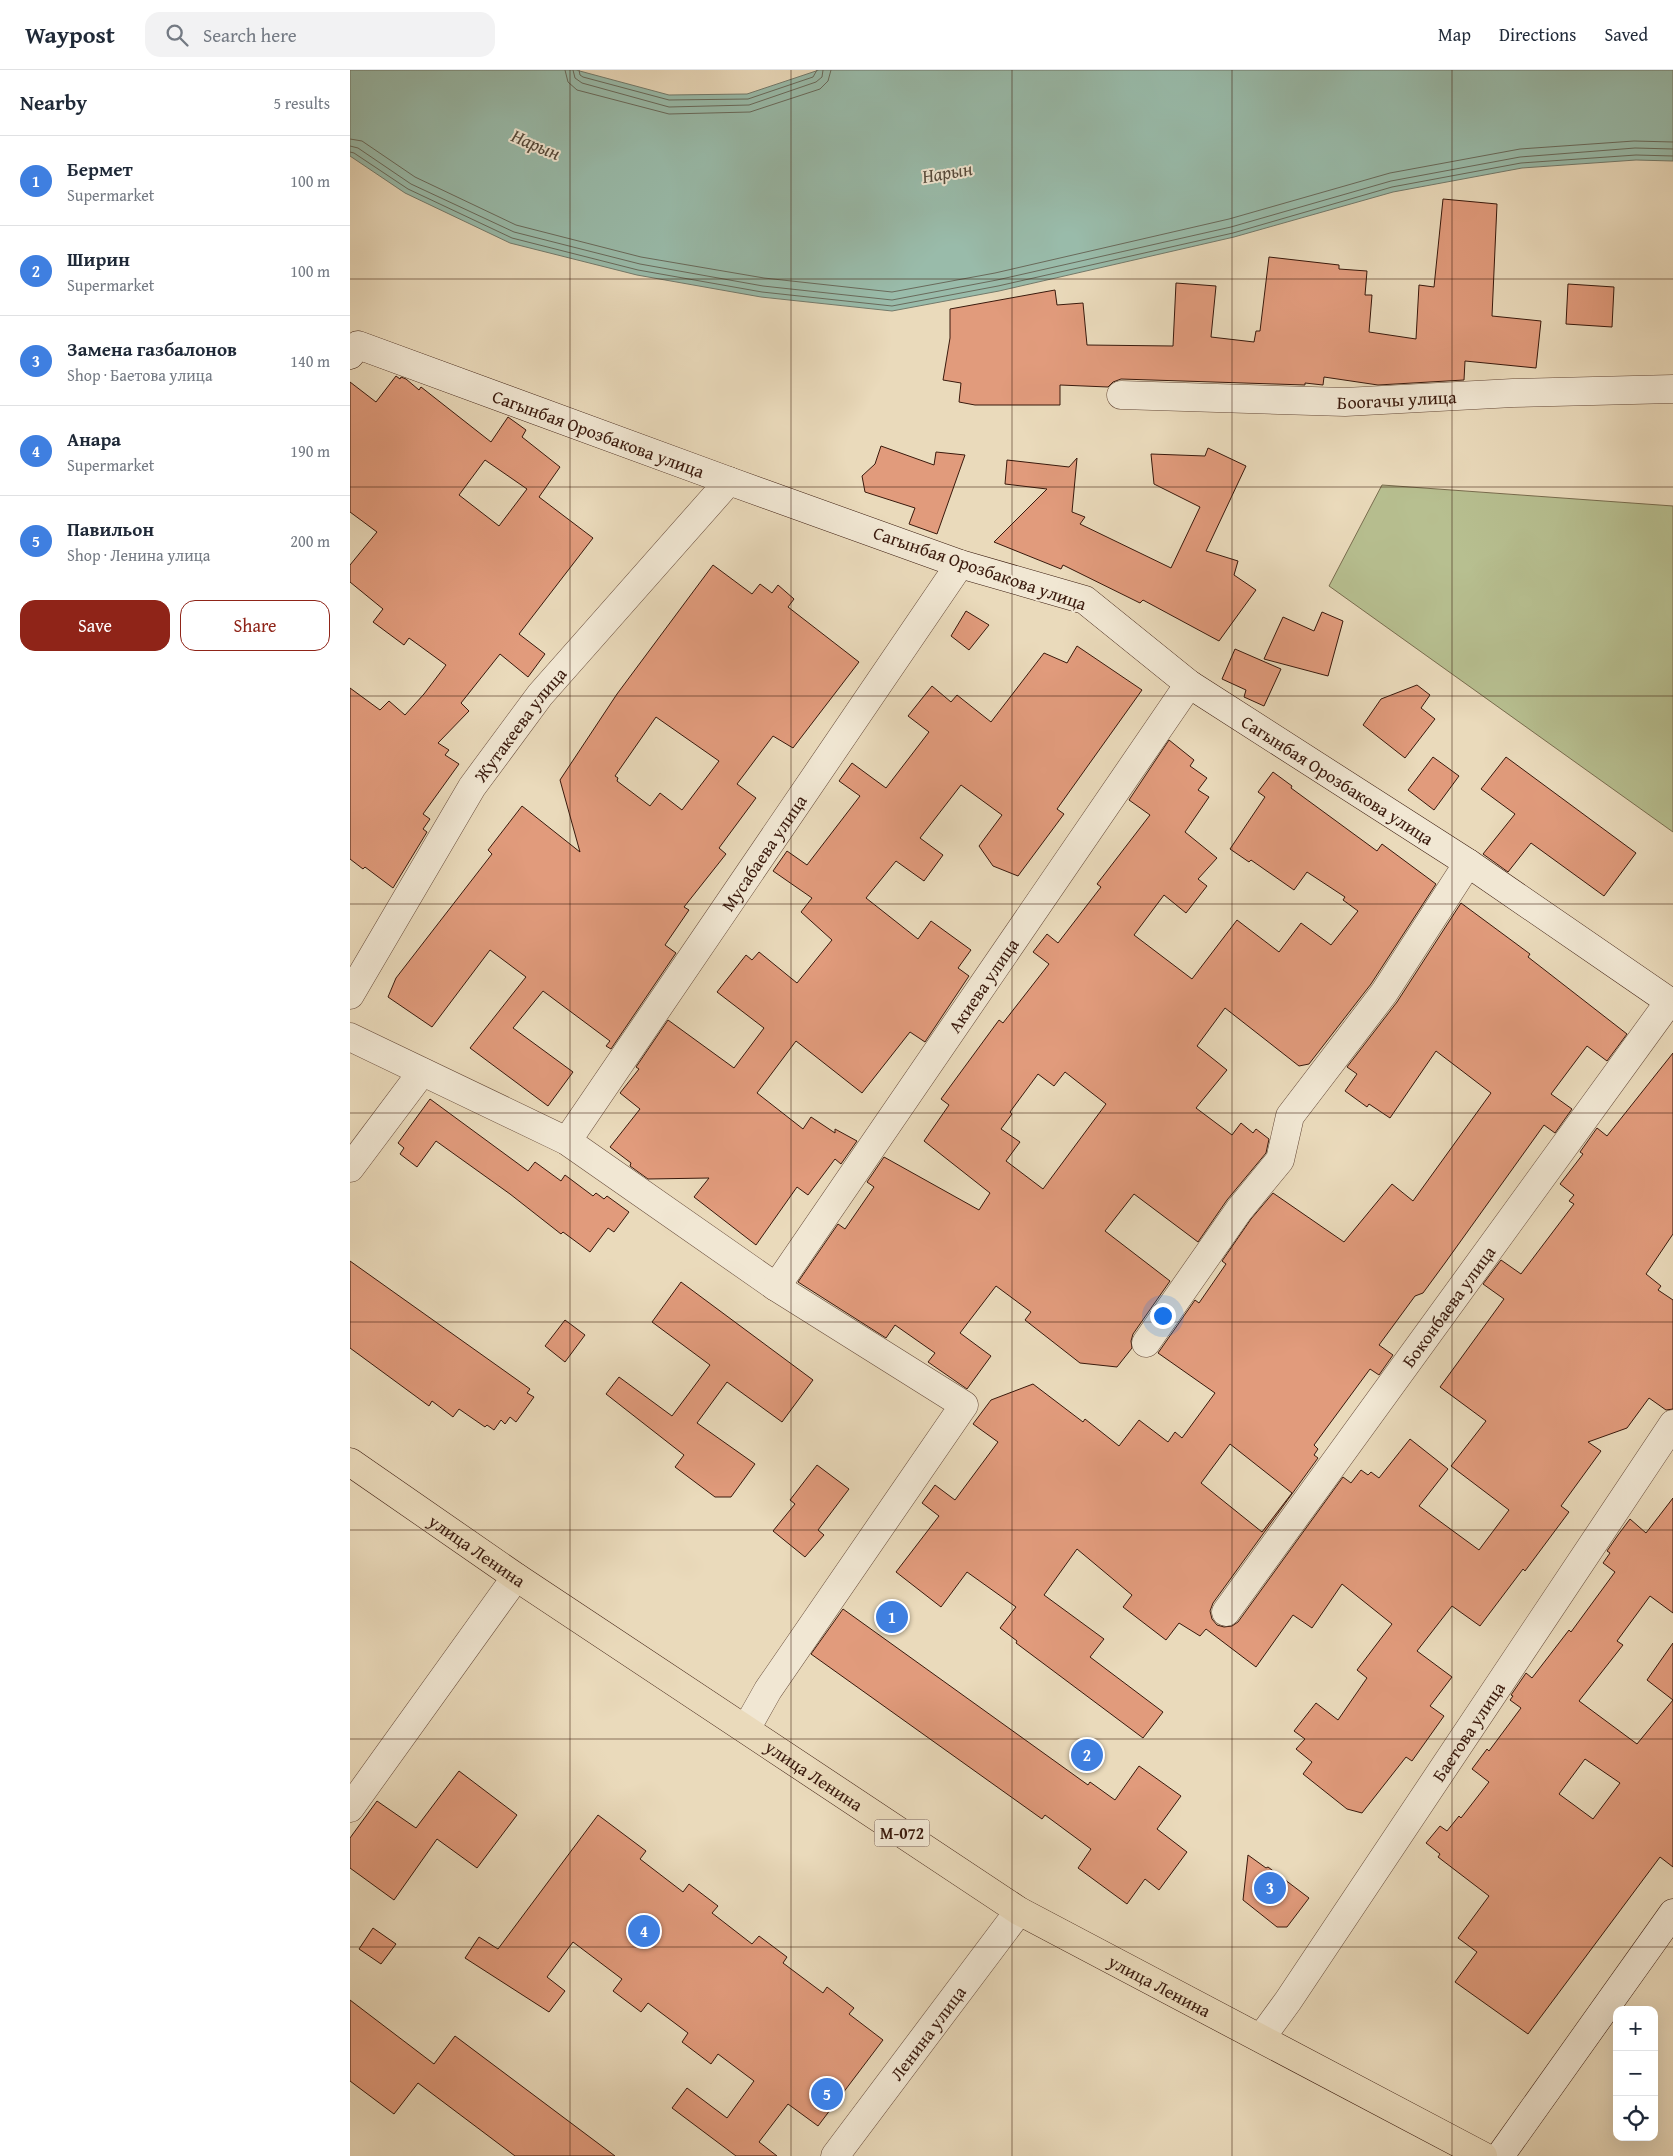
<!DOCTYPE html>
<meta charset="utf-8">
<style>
body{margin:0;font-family:"Gentium Book Plus",serif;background:#f2f2f3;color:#1f2937}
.controls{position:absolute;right:15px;bottom:15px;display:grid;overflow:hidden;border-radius:10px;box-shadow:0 5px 20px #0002}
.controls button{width:45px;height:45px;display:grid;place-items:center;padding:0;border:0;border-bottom:1px solid #e0e1e3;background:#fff;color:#1f2937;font:25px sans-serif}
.you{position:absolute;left:812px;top:1245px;width:18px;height:18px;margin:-12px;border:4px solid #fff;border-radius:50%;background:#1a73e8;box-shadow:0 0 0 8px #1a73e833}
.badge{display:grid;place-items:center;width:32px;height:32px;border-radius:50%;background:#8f2418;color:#fff;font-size:16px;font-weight:700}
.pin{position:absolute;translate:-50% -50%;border:2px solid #fff;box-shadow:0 1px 5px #0006}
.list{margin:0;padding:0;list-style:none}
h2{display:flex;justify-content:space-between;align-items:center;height:65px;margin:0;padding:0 20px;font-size:21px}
h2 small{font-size:16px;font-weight:400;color:#747a83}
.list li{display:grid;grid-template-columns:32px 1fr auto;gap:15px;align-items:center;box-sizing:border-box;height:90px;padding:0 20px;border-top:1px solid #e0e1e3}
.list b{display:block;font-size:19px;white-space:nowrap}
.list p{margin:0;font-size:16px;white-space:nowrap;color:#747a83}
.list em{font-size:16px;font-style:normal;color:#747a83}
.actions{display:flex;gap:10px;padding:15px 20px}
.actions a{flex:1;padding:11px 0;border:1px solid #8f2418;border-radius:15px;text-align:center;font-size:18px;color:#8f2418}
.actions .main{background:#8f2418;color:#fff}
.icon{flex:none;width:28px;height:28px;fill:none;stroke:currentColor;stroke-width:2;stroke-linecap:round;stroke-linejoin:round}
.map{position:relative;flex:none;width:1323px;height:2086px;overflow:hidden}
header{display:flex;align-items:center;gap:30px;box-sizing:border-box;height:70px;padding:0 25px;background:#fff;border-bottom:1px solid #e0e1e3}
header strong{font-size:24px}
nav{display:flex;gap:28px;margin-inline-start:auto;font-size:18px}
.search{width:350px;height:45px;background:#f2f2f3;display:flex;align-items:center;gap:12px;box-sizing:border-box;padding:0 18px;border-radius:15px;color:#747a83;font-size:19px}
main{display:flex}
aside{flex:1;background:#fff}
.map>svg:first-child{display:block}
.green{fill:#b7bf90;stroke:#786c4e}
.water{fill:#9ba;stroke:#737a6b}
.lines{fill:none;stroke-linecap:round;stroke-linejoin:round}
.shore{stroke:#696a5b;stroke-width:1}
.building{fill:#e19b7c;stroke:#39190c;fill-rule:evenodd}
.street-casing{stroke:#654938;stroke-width:29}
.secondary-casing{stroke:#39190c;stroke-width:29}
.primary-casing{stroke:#39190c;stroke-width:29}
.street{stroke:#f1e7d3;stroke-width:28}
.secondary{stroke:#f1e7d3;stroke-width:28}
.primary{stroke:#eadabb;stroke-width:28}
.grid{fill:none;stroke:#39190c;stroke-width:1;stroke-opacity:0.55}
.labels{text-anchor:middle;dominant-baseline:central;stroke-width:4;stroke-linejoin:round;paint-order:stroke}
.shield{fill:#f1e7d3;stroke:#705748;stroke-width:1}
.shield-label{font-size:16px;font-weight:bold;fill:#39190c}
.street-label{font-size:18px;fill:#39190c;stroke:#f1e7d3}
.water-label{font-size:19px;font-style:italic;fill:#564a3b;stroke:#f1e7d3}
</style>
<header>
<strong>Waypost</strong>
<div class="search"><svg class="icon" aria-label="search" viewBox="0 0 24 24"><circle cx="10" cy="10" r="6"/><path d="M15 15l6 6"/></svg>Search here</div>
<nav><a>Map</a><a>Directions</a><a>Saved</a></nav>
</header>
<main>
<aside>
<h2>Nearby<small>5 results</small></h2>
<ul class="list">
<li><span class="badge" style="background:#3f7fe0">1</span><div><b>Бермет</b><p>Supermarket</p></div><em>100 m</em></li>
<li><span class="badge" style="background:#3f7fe0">2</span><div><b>Ширин</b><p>Supermarket</p></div><em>100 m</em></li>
<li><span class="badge" style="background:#3f7fe0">3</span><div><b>Замена газбалонов</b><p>Shop · Баетова улица</p></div><em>140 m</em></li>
<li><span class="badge" style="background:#3f7fe0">4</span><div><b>Анара</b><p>Supermarket</p></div><em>190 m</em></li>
<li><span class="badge" style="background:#3f7fe0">5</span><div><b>Павильон</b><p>Shop · Ленина улица</p></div><em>200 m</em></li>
</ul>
<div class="actions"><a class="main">Save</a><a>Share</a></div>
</aside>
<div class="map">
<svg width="1323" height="2086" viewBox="0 0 1323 2086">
<rect width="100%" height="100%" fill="#eadabb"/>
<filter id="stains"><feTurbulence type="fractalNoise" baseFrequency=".004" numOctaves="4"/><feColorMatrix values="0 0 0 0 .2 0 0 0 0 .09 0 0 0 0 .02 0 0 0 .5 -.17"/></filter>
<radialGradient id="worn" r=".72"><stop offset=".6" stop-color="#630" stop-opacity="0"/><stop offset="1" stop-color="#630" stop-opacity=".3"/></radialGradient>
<!-- green -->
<path class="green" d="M 1032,415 L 1323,436 L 1323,762 L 979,516 Z"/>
<!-- water -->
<path class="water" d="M 0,0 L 226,0 L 319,25 L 397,24 L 469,0 L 1323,0 L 1323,91 L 1286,90 L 1172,98 L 1043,122 L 884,167 L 649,221 L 542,241 L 411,227 L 287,205 L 160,173 L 55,123 L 0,86 Z"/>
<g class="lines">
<!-- shore -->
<path class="shore" d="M 215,0 L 218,12 L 227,20 L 319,44 L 400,42 L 470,19 L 478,11 L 481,0
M 223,0 L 225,8 L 232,13 L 319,37 L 399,35 L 466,12 L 472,7 L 473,0
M 229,0 L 230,5 L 233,7 L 319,30 L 398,29 L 463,7 L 467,0
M 0,69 L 12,71 L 65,107 L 166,155 L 291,187 L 414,208 L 542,222 L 645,203 L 879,149 L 1040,103 L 1170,79 L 1284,71 L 1323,72
M 0,76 L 8,78 L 61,114 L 164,162 L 290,194 L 413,216 L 542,230 L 647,210 L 881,157 L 1041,111 L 1170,87 L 1285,78 L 1323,79
M 0,82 L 4,83 L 58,119 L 162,168 L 288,200 L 412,222 L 542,236 L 648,216 L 883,163 L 1042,117 L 1171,93 L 1286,85 L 1323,86"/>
</g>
<!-- building -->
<path class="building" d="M 1093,129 L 1147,134 L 1142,246 L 1191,251 L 1186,298 L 1115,291 L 1114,310 L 1028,315 L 974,307 L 973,315 L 955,313 L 955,315 L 771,309 L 763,312 L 758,317 L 710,315 L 710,335 L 625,335 L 609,332 L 611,313 L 593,310 L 600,268 L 600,239 L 705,220 L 707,235 L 733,233 L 737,275 L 823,276 L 826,213 L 866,216 L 861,267 L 904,272 L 906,261 L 910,261 L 919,187 L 989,195 L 989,199 L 1017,201 L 1015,225 L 1022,225 L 1019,262 L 1066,269 L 1069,215 L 1084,217 Z
M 1218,214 L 1264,217 L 1262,257 L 1216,254 Z
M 46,306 L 50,309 L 51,307 L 56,309 L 69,320 L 71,317 L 141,372 L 158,347 L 176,360 L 172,367 L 210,397 L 189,427 L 243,468 L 169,564 L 195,584 L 178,607 L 150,584 L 111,633 L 119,641 L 88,673 L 99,680 L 95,685 L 109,694 L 73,744 L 80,749 L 73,759 L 77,762 L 43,818 L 15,797 L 13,799 L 0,789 L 0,618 L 30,640 L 39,631 L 55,645 L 74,624 L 96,595 L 59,568 L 54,575 L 23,552 L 33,539 L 0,512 L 0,495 L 27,462 L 0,442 L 0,312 L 26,332 ZM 135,390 L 177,419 L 149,456 L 109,425 Z
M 531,376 L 584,395 L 586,382 L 615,385 L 587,464 L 559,454 L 565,438 L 515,422 L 512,406 L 525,394 Z
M 858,378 L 896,396 L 856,481 L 888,491 L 884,505 L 906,520 L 869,571 L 793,530 L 790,533 L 713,495 L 711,499 L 644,472 L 697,419 L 655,414 L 657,390 L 719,397 L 727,388 L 722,442 L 735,447 L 730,454 L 821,498 L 850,437 L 804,414 L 801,384 L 855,386 Z
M 363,495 L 402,524 L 410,514 L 422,523 L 428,515 L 444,529 L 438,537 L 509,592 L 443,678 L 423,666 L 387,714 L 406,728 L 369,778 L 376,784 L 334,837 L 339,840 L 315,875 L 326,883 L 261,979 L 256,976 L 260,971 L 193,921 L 163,958 L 223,1002 L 198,1036 L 120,978 L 176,907 L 140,880 L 82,957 L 38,927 L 46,908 L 142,784 L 138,780 L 172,736 L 230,782 L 210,710 L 267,624 ZM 306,647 L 369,691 L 332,740 L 310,723 L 300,736 L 267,711 L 268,708 L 265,706 Z
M 616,541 L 639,555 L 619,580 L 601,566 Z
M 972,542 L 993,551 L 978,606 L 914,589 L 933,547 L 964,561 Z
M 727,576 L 792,620 L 707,739 L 714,744 L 668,806 L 643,796 L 629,776 L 652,745 L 611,715 L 570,768 L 593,785 L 574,811 L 546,791 L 516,828 L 568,869 L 581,851 L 621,880 L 608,898 L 619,906 L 575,972 L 560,962 L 512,1023 L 446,971 L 407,1023 L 453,1059 L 461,1047 L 485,1063 L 485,1059 L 507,1071 L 491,1094 L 485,1089 L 458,1125 L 447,1117 L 406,1175 L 344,1127 L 359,1108 L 298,1109 L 280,1096 L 281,1093 L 260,1077 L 290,1039 L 270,1023 L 289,999 L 286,997 L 318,950 L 384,998 L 414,958 L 367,922 L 396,885 L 402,890 L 409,882 L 447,913 L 482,870 L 451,842 L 462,828 L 423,801 L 437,781 L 457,795 L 510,726 L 489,711 L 502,693 L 536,718 L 579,662 L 558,646 L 582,616 L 601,632 L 607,625 L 641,652 L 694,583 L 717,593 Z
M 885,579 L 931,599 L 914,636 L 894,627 L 896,620 L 872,609 Z
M 1067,615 L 1080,625 L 1071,638 L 1085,649 L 1055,688 L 1013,655 L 1031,629 Z
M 819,670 L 844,690 L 840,696 L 857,708 L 848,720 L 859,727 L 835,762 L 867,788 L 848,809 L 857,816 L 836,843 L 814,825 L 784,865 L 842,909 L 887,850 L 929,882 L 951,853 L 981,875 L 1008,841 L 993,830 L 995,827 L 957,802 L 944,820 L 901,790 L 899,792 L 880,779 L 915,727 L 908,722 L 923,702 L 942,716 L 941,718 L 1027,781 L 1032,774 L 1086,814 L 1021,914 L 959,994 L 949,996 L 875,938 L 847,976 L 877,1000 L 846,1038 L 882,1065 L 891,1053 L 903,1063 L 906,1059 L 919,1069 L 916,1083 L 877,1130 L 848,1172 L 784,1124 L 755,1161 L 820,1211 L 783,1264 L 781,1271 L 782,1278 L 767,1297 L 730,1293 L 675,1250 L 681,1242 L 646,1216 L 610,1263 L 641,1286 L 617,1319 L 578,1292 L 585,1283 L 545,1255 L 536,1268 L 448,1212 L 488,1154 L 495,1159 L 524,1117 L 517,1112 L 534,1087 L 629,1140 L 640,1123 L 574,1071 L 599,1035 L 591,1029 L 649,950 L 653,953 L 699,894 L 683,882 L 697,864 L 708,873 L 751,817 L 747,814 L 800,745 L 779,730 ZM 715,1002 L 756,1034 L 693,1119 L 656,1091 L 670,1072 L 651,1059 L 662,1044 L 660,1042 L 688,1004 L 704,1016 Z
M 1083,687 L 1109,706 L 1084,740 L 1058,720 Z
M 1156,687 L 1286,783 L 1254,826 L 1181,773 L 1158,802 L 1133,784 L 1165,744 L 1131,719 Z
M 1111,833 L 1180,884 L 1178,887 L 1277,964 L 1257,991 L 1237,976 L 1201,1024 L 1222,1039 L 1205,1063 L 1194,1055 L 1095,1193 L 1073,1223 L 1065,1226 L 1029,1275 L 1043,1285 L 1029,1305 L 1020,1299 L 964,1375 L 968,1379 L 964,1385 L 968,1388 L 863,1533 L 860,1541 L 862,1549 L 867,1555 L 874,1557 L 882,1556 L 888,1552 L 993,1407 L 1001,1413 L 1011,1400 L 1018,1405 L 1021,1402 L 1029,1408 L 1060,1369 L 1098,1399 L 1069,1436 L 1129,1480 L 1159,1440 L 1101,1396 L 1136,1351 L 1090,1317 L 1154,1229 L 1133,1214 L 1151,1190 L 1171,1204 L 1224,1134 L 1219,1131 L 1224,1125 L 1210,1114 L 1233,1084 L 1230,1082 L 1247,1058 L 1257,1066 L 1323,983 L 1323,1164 L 1296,1204 L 1311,1216 L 1308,1220 L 1323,1230 L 1323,1339 L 1316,1340 L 1299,1328 L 1277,1358 L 1238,1372 L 1251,1381 L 1211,1436 L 1219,1442 L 1175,1501 L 1173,1499 L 1130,1556 L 1102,1536 L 1067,1581 L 1102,1607 L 1080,1636 L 1094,1646 L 1062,1691 L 1056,1687 L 1012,1743 L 997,1739 L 953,1704 L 962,1692 L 946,1679 L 955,1669 L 944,1661 L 966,1633 L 988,1650 L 1017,1608 L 1007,1600 L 1042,1554 L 992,1514 L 962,1558 L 943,1545 L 906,1597 L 856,1559 L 850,1566 L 829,1553 L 816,1570 L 773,1537 L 782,1525 L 727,1479 L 694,1525 L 754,1569 L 740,1587 L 813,1642 L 793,1668 L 666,1573 L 667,1571 L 650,1558 L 666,1537 L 617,1502 L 591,1537 L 546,1502 L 589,1446 L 572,1433 L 585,1415 L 605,1430 L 648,1372 L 623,1354 L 641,1330 L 683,1314 L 733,1352 L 735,1349 L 769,1376 L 789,1350 L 818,1372 L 825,1362 L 832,1368 L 865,1323 L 808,1283 L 845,1230 L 849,1233 L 876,1194 L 872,1191 L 901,1149 L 923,1123 L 994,1172 L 1042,1114 L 1063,1131 L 1141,1023 L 1086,981 L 1040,1048 L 1019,1034 L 1017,1037 L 995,1021 L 1007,1004 L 997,997 L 1047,932 ZM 880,1374 L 942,1423 L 912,1462 L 851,1413 Z
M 80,1029 L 178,1101 L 185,1092 L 211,1111 L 215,1105 L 243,1126 L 246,1123 L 254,1129 L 257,1126 L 279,1142 L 264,1162 L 258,1158 L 240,1182 L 213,1162 L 211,1164 L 160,1124 L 86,1071 L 67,1097 L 50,1084 L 54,1078 L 48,1073 Z
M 0,1191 L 180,1319 L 177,1323 L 184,1327 L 166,1352 L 160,1347 L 155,1354 L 151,1350 L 144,1360 L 137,1355 L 135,1357 L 109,1339 L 103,1347 L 82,1331 L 79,1336 L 0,1278 Z
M 331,1212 L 463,1310 L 432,1352 L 377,1312 L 347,1353 L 405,1394 L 381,1427 L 365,1427 L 325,1397 L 334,1385 L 256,1324 L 269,1307 L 322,1346 L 360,1295 L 302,1252 Z
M 215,1250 L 235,1265 L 215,1292 L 195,1276 Z
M 467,1395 L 499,1419 L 468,1460 L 474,1465 L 455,1487 L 423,1461 L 445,1434 L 440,1430 Z
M 1323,1428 L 1323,1543 L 1300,1526 L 1267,1571 L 1273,1575 L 1229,1631 L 1287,1674 L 1323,1630 L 1297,1610 L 1323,1573 L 1323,1797 L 1310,1787 L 1178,1964 L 1105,1912 L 1127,1882 L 1108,1868 L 1139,1826 L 1088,1787 L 1090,1784 L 1076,1773 L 1090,1756 L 1097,1761 L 1109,1746 L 1111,1748 L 1139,1712 L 1122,1699 L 1137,1679 L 1139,1681 L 1171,1638 L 1160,1630 L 1163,1626 L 1161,1625 L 1174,1606 L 1176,1603 L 1182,1608 L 1219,1560 L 1221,1562 L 1265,1502 L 1253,1493 L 1260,1483 L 1257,1481 L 1268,1465 L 1280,1449 L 1296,1463 ZM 1235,1689 L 1270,1713 L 1243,1749 L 1209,1724 Z
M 493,1539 L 738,1715 L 740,1712 L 765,1730 L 789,1696 L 831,1726 L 807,1759 L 837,1782 L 809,1820 L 795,1809 L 777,1834 L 728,1798 L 741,1779 L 695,1745 L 692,1749 L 461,1584 Z
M 109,1701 L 167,1745 L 127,1798 L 87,1769 L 44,1830 L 0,1798 L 0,1768 L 27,1731 L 66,1758 Z
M 248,1745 L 296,1781 L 290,1789 L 333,1822 L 339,1814 L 368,1836 L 362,1843 L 402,1874 L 409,1866 L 437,1887 L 433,1893 L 473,1923 L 477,1917 L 504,1938 L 499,1944 L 533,1970 L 468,2056 L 438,2034 L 409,2072 L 427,2086 L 386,2086 L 322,2038 L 337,2018 L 377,2048 L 404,2011 L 368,1984 L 361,1994 L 332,1972 L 338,1963 L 298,1933 L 291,1942 L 263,1921 L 272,1909 L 223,1872 L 197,1907 L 215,1921 L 199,1942 L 115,1888 L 129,1867 L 148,1879 Z
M 898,1785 L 916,1798 L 918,1797 L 959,1828 L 937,1857 L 927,1857 L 893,1830 Z
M 23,1858 L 46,1874 L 31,1894 L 9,1879 Z
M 0,1930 L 84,1994 L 105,1966 L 265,2086 L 165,2086 L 68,2013 L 44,2044 L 0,2011 Z"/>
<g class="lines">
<!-- street casing -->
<g class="street-casing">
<g id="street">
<path id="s1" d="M 771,325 L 995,332 L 1163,323 L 1323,319"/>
<path id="s2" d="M 0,925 L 122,717 L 190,625 L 379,411"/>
<path d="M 0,967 L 217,1071 L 426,1217 L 614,1335 L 418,1620 L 396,1659"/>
<path id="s3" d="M 217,1071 L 610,494"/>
<path d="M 0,1098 L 72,1002"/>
<path id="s4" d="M 426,1217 L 839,614"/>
<path d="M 796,1273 L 889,1140 L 930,1090 L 940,1046 L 1034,923 L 1118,793"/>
<path id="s5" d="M 876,1542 L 1319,932"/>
<path d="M 0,1738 L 166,1507"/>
<path id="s6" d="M 911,1968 L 938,1931 L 1323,1354"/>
<path id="s7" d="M 485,2086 L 669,1841"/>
</g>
</g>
<!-- secondary casing -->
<g class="secondary-casing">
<g id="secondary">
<path id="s8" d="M 0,285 L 8,275 L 379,411 L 610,494 L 735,530 L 839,614 L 1118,793 L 1323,934"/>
<path d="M 1150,2086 L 1323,1843"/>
</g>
</g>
<!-- primary casing -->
<g class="primary-casing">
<g id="primary">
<path id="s9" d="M 0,1392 L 166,1507 L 669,1841 L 1133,2086"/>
</g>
</g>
<!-- street -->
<use href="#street" class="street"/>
<!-- secondary -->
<use href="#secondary" class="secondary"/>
<!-- primary -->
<use href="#primary" class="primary"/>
</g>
<!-- grid -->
<path class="grid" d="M 220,0 L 220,2086M 441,0 L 441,2086M 662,0 L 662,2086M 882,0 L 882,2086M 1102,0 L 1102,2086M 0,209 L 1323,209M 0,417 L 1323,417M 0,626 L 1323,626M 0,834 L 1323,834M 0,1043 L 1323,1043M 0,1252 L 1323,1252M 0,1460 L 1323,1460M 0,1669 L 1323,1669M 0,1877 L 1323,1877"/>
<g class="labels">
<!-- shield labels -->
<rect class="shield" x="524.5" y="1749.5" width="55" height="27" rx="4"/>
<g class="shield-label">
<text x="552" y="1763">М-072</text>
</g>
<!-- street labels -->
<g class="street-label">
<text stroke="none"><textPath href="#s1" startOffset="276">Боогачы улица</textPath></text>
<text stroke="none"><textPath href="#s8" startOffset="269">Сагынбая Орозбакова улица</textPath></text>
<text transform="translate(630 498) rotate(19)">Сагынбая Орозбакова улица</text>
<text stroke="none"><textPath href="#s2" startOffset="320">Жутакеева улица</textPath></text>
<text stroke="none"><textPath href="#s8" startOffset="1094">Сагынбая Орозбакова улица</textPath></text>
<text stroke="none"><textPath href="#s3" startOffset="349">Мусабаева улица</textPath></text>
<text stroke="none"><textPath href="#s4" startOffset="366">Акиева улица</textPath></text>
<text stroke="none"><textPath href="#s5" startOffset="378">Боконбаева улица</textPath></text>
<text stroke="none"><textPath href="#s9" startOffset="155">улица Ленина</textPath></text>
<text stroke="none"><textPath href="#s6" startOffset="370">Баетова улица</textPath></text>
<text stroke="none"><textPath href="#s9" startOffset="560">улица Ленина</textPath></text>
<text stroke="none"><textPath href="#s9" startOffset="965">улица Ленина</textPath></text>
<text stroke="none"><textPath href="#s7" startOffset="154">Ленина улица</textPath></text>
</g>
<!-- water labels -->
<g class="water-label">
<text transform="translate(186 74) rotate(23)">Нарын</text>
<text transform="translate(597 102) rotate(-10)">Нарын</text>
</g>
</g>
<rect width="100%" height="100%" filter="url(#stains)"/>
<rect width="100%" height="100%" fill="url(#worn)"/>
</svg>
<div class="controls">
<button>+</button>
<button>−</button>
<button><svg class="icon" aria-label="locate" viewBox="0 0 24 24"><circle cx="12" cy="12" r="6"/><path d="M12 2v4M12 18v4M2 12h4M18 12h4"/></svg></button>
</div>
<div class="you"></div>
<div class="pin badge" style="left:542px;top:1547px;background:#3f7fe0">1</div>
<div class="pin badge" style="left:737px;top:1685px;background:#3f7fe0">2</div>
<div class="pin badge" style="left:920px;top:1818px;background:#3f7fe0">3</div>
<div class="pin badge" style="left:294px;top:1861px;background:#3f7fe0">4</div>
<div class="pin badge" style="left:477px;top:2024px;background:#3f7fe0">5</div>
</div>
</main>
